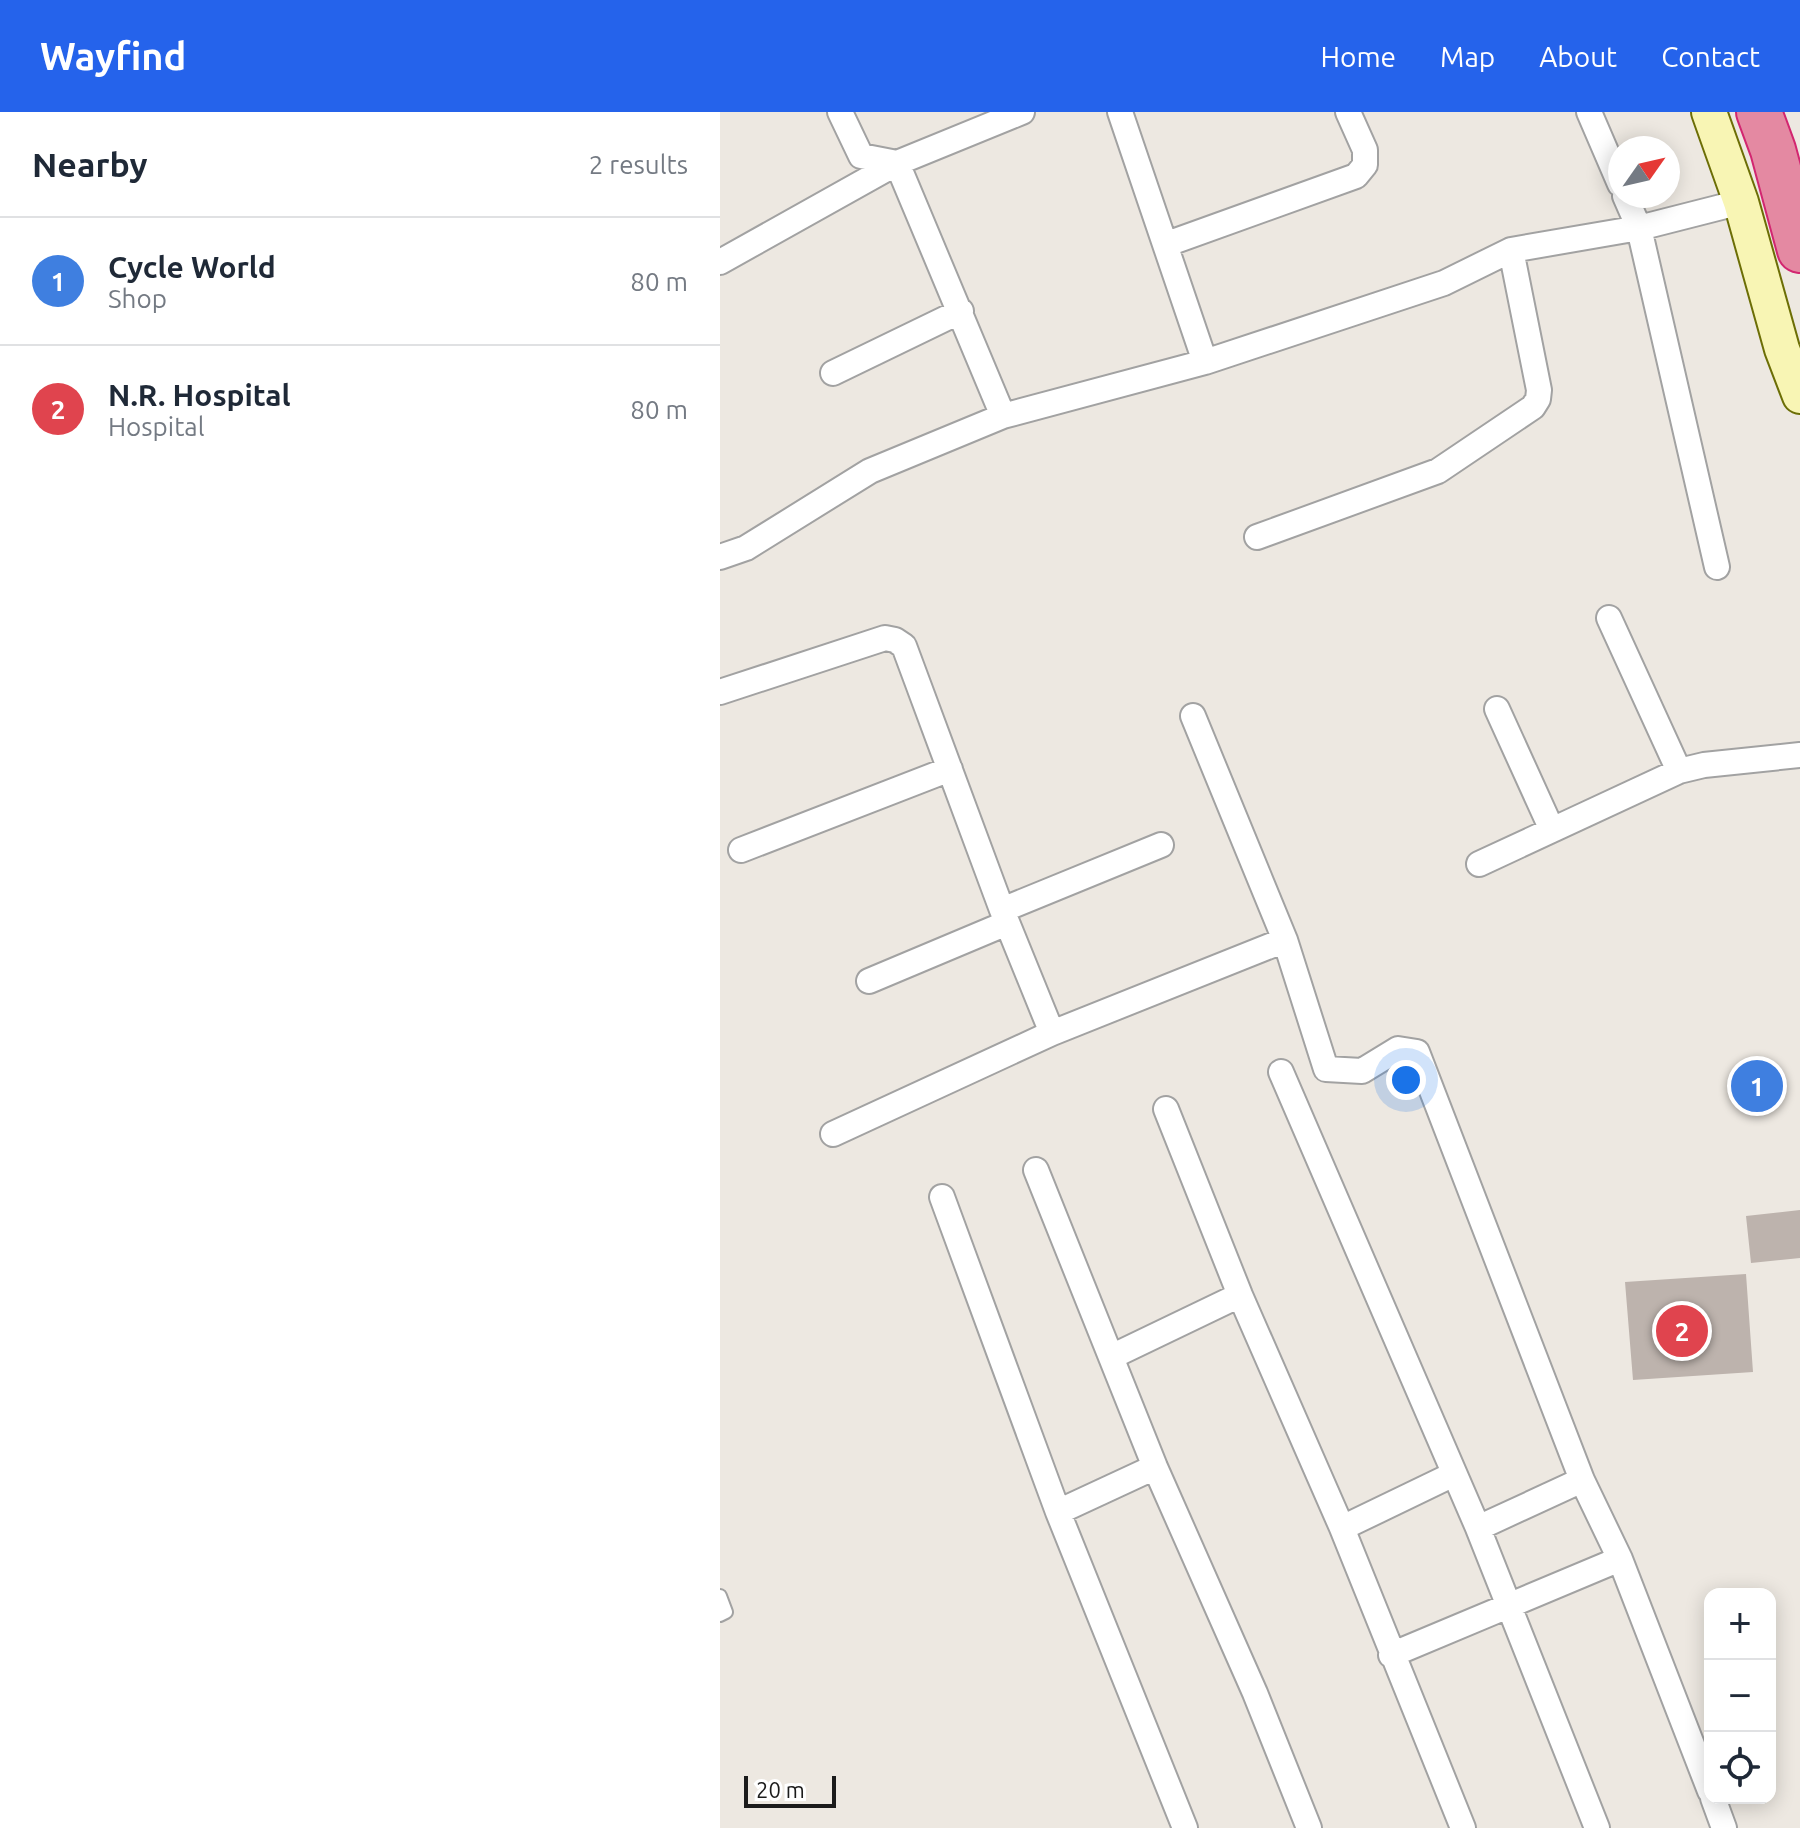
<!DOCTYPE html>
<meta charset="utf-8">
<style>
body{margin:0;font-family:Ubuntu,sans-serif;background:#f2f2f3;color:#1f2937}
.controls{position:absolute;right:24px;bottom:24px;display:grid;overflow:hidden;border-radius:16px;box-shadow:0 4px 20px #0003}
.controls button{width:72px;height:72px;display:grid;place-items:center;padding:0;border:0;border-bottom:2px solid #e0e1e3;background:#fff;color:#1f2937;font:40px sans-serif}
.compass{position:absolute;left:888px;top:24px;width:72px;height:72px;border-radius:50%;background:#fff;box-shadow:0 4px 20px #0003;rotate:56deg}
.scale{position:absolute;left:24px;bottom:20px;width:92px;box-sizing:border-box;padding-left:8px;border:4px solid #1b1b1b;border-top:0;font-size:22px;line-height:28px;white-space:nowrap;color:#1b1b1b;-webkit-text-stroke:6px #fff;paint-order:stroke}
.you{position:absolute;left:686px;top:968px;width:28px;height:28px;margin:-20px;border:6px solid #fff;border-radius:50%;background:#1a73e8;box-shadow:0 0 0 12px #1a73e833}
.badge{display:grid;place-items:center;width:52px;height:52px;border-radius:50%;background:#2563eb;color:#fff;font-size:26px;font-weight:700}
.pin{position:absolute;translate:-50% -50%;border:4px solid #fff;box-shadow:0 2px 8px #0006}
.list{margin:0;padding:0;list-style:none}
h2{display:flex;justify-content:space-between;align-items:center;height:104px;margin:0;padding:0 32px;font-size:34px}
h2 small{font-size:26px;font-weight:400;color:#747a83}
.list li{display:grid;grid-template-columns:52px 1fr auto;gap:24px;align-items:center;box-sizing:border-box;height:128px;padding:0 32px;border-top:2px solid #e0e1e3}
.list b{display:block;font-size:30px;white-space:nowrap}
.list p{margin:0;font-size:26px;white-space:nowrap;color:#747a83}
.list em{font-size:26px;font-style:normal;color:#747a83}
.icon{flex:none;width:44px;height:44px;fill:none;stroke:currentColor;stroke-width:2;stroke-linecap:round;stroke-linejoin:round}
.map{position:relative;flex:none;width:1080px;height:1716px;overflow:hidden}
header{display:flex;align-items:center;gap:48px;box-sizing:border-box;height:112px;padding:0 40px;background:#2563eb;color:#fff}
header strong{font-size:38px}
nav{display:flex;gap:44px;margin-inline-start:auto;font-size:28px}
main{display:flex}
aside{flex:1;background:#fff}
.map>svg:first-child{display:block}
.building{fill:#bdb3ad}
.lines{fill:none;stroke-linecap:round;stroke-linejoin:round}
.lane-casing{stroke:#a2a2a2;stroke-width:16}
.street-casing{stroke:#a2a2a2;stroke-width:28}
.secondary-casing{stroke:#6c6e06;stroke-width:38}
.highway-casing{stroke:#d22670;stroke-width:48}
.lane{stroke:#fff;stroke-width:12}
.street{stroke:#fff;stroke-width:24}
.secondary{stroke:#f8f5b4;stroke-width:34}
.highway{stroke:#e489a2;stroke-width:44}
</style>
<header>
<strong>Wayfind</strong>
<nav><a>Home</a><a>Map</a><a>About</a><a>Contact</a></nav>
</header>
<main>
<aside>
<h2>Nearby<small>2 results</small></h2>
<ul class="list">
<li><span class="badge" style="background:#3f7fe0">1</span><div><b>Cycle World</b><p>Shop</p></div><em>80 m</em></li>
<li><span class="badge" style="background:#e0444e">2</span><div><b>N.R. Hospital</b><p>Hospital</p></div><em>80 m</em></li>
</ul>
</aside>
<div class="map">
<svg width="1080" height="1716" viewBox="0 0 1080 1716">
<rect width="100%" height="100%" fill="#ede8e1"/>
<!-- building -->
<path class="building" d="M 1080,1098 L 1080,1146 L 1031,1151 L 1026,1104 Z
M 1026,1162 L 1033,1260 L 913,1268 L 905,1170 Z"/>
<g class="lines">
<!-- lane casing -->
<g class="lane-casing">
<path id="lane" d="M 0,1484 L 6,1500 L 0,1503"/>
</g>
<!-- street casing -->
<g class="street-casing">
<path id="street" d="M 120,0 L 141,44 L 177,51 L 283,304
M 400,0 L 485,250
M 869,0 L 900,72
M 905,84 L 919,116 L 997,455
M 447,132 L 636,64 L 645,53 L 645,38 L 628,0
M 0,150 L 177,51 L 302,0
M 113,261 L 241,199
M 537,425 L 718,359 L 813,295 L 818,287 L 819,278 L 791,138
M 0,445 L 26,436 L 150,359 L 283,304 L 485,250 L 724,171 L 791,138 L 919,116 L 1021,90
M 889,506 L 959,659
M 0,580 L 165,526 L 175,528 L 184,534 L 282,798 L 332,921 L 565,828 L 606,957 L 642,959 L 678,937 L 697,940 L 862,1368 L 900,1447 L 990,1679
M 777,597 L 832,718
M 473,604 L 565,828
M 21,738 L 230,657
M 759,752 L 959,659 L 984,653 L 1080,643
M 282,798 L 441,733
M 149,869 L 287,811
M 561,960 L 758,1416 L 877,1716
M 446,997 L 520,1183 L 622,1416 L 743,1716
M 113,1022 L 332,921
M 316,1058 L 435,1355 L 535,1581 L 589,1716
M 222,1085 L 338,1400
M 391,1245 L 520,1183
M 435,1355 L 338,1400 L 465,1716
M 622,1416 L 734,1362
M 758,1416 L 862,1368
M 671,1543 L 900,1447
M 993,1686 L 1004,1716"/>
</g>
<!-- secondary casing -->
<g class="secondary-casing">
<path id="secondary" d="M 989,0 L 1021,90 L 1062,237 L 1080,284"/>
</g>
<!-- highway casing -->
<g class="highway-casing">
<path id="highway" d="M 1039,0 L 1053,38 L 1080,138"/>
</g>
<!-- lane -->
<use href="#lane" class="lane"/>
<!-- street -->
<use href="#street" class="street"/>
<!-- secondary -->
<use href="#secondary" class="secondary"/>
<!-- highway -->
<use href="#highway" class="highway"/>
</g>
</svg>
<div class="controls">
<button>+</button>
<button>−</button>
<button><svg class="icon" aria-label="locate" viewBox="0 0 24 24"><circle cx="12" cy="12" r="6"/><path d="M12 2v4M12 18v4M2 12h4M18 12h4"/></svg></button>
</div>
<svg class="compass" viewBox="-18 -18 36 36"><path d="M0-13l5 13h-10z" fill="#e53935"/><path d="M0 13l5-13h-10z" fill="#747a83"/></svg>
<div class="scale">20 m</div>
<div class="you"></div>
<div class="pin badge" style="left:1037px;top:974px;background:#3f7fe0">1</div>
<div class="pin badge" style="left:962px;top:1219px;background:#e0444e">2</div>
</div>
</main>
